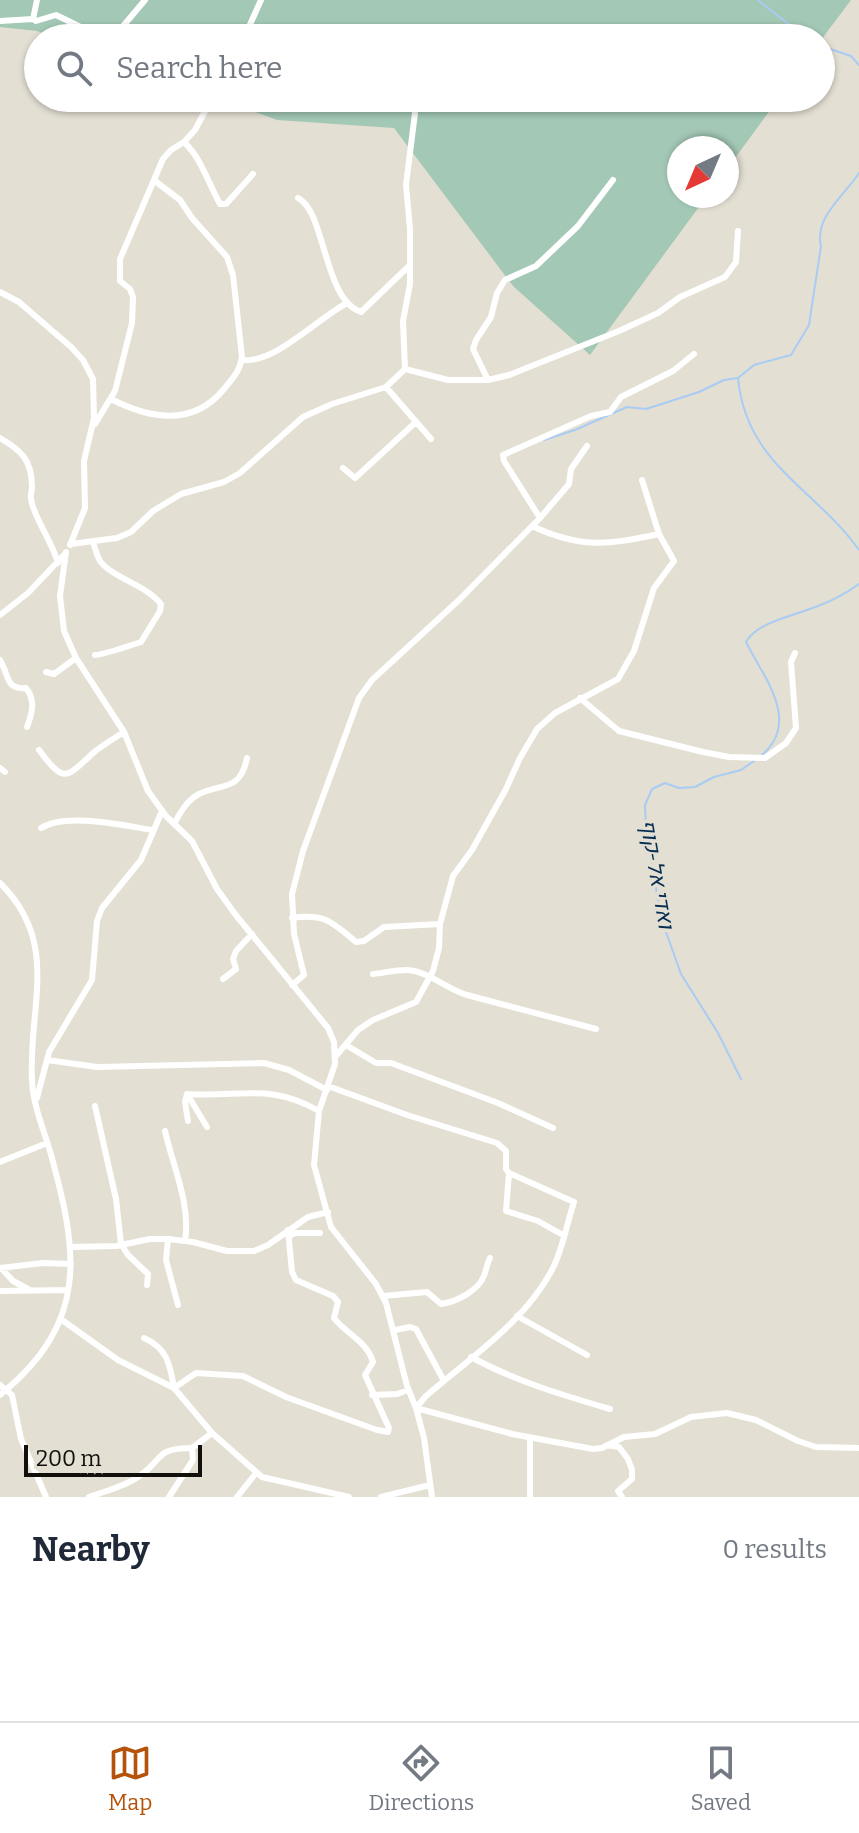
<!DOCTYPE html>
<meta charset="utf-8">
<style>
body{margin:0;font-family:Bitter,Heebo,serif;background:#f2f2f3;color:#1f2937}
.compass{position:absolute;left:667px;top:136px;width:72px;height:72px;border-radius:50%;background:#fff;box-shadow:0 2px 6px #0004;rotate:224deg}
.scale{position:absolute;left:24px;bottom:20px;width:178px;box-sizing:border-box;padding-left:8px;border:4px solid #11100c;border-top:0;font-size:22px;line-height:28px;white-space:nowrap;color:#11100c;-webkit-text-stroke:6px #e3dfd3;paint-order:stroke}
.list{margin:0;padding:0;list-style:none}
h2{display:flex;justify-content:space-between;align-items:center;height:104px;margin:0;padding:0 32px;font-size:34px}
h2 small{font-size:26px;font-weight:400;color:#747a83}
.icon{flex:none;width:44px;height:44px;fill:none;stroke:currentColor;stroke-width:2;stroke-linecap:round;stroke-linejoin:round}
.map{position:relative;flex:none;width:859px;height:1497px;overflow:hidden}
.search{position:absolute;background:#fff;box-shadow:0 2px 6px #0004;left:24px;right:24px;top:24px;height:88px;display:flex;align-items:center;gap:20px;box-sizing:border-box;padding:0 28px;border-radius:44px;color:#747a83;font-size:30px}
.sheet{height:224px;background:#fff}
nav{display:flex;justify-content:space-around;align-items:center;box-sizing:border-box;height:112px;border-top:2px solid #e0e1e3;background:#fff;font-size:22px;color:#747a83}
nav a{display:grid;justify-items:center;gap:4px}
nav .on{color:#b45309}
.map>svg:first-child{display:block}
.green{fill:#a3c8b5}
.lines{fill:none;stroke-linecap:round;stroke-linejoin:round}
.stream{stroke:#a8ccf3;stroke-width:2}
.minor{stroke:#fff;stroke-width:6}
.labels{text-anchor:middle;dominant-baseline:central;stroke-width:7;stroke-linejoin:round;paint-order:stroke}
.water-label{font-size:22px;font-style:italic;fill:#072e52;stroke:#e3dfd3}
</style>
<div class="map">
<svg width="859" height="1497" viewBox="0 0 859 1497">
<rect width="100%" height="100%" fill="#e3dfd3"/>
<!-- green -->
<path class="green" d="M 0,0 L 851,0 L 821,40 L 821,38 L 55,38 L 37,31 L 0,27 Z
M 217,98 L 779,98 L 727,169 L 727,148 L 679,148 L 679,196 L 707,196 L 590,355 L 513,286 L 394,128 L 277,120 Z"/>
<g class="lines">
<!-- stream -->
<path class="stream" d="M 758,0 L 806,38
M 821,46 L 851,56 L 859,65
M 859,173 C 845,195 814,217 821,246 L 809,325 L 791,355 L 754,365 L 738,378 C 746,464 815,488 859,550
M 544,440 L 575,430 L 627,407 L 646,409 L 699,392 L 724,380 L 738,378
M 762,755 C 801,721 764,678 746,642 C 757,623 788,617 807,610 C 825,604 844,595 859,584
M 741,1079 L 718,1033 L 681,974 L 661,918 L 646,829 L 645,805 L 652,789 L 665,783 L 679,788 L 695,787 L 714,777 L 741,770 L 754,761"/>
<!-- minor -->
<path class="minor" d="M 33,19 L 36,21 L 56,15 L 95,34 L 113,38 L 145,0
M 0,21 L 33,19 L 37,0
M 244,38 L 261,0
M 212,98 L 195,130 L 184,142 C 202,159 208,183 220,204 L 226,204 L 253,174
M 298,198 C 326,212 323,299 361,312 L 409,266
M 0,292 L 19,302 L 71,347 L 83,360 L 93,379 L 94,418 L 84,461 L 85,508 L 70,545
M 242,360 C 275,364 318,318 347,303
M 405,369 L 403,321 L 410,284 L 410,229 L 406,185 L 415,113 L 414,98
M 488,380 L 473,349 L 476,340 L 491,317 L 497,293 L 505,280 L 536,266 L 578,226 L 613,180
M 386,387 L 431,439
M 111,399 C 150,419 193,427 224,389 C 233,378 240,371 242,357 L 233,275 L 227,257 L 192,218 L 180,200 L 155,181
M 95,424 L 115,391 L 132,323 L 133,297 L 130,289 L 120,281 L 120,259 L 163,159 L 171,150 L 184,142
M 0,438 C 21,450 32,460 32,487 C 32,490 30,496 31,499 C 33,516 52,541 58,563
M 343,468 L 355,478 L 416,422
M 540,518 L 569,484 L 571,469 L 587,446
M 532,526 C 581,549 608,545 659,534
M 93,542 C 95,548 97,556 100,561 C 114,579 145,584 161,604 L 160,611 L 141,642 C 132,645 101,655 95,655
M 71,544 L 117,538 L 131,532 L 153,511 L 181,494 L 224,482 L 240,473 L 303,417 L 332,404 L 386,387 L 405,369 L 448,380 L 488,380 L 509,375 L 619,331 L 658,313 L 680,297 L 725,277 L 736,262 L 738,231
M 66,552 L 60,596 L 64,631 L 76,658 L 124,732 L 148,791 L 166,816 L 192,841 L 217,889 L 235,914 L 328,1028 L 334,1042 L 335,1064 L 319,1111 L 314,1165 L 331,1227 L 376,1284 L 386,1303 L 407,1386 L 416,1408 L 424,1438 L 432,1497
M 0,615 L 28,593 L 64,555
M 0,660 C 9,674 5,690 26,688 C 36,700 32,714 27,727
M 46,672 L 54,674 L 76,658
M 580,698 L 619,731 L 703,752 L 729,757 L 765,758 L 786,743 L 796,728 L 791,662 L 795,653
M 39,750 C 64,783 65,779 92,754 C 101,746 113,739 124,732
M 0,768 L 5,772
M 174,824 C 180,813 187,800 199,794 C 222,783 240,792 247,758
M 41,828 C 67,812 125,826 153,830
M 0,883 C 61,943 28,1007 32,1080 C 33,1105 43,1128 50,1151 C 78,1252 90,1322 0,1395
M 292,918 C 324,913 332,922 356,942 L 364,941 L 384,927 L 440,924
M 373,974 C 384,973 395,970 406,970 C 426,970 447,989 467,995 L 596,1029
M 223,979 L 236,969 L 233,959 L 236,951 L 252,934
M 292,985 L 304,975 L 294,934 L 292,894 L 303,851 L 359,698 L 372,680 L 459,600 L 540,518 L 504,461 L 503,455 L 591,416 L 610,412 L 621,397 L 673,371 L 694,354
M 346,1045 L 376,1063 L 391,1063 L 498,1103 L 553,1128
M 335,1057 L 358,1030 L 373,1020 L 416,1002 L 433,971 L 439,948 L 440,924 L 453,876 L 472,850 L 506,789 L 520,758 L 537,729 L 555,713 L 618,679 L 634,651 L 654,588 L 674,561 L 659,534 L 642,480
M 47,1060 L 97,1067 L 264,1063 L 289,1070 L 327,1090
M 328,1086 L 407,1115 L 497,1143 L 506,1151 L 506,1169 L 509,1173 L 574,1202 C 567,1223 563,1248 553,1268 C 526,1321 470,1358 426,1396 L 416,1408 L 512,1434 L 593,1449 L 602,1448 L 624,1437 L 655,1434 L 691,1417 L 727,1413 L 756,1420 L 798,1441 L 816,1447 L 859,1448
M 187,1094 C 239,1098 269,1082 319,1111
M 187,1094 L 207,1127
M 187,1094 L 185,1102 L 188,1121
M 37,1098 L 49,1052 L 92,980 L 97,921 L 102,908 L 141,860 L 162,811
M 95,1106 L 116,1199 L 121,1244 L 128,1255 L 148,1274 L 147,1285
M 165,1131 C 173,1167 191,1204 185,1241
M 0,1162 L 47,1143
M 509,1173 L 506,1211 L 538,1221 L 563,1235
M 290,1236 L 295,1233 L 320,1233
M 168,1239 L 166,1260 L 178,1305
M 71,1247 L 116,1246 L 150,1239 L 168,1239 L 193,1242 L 227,1251 L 254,1251 L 268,1245 L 308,1217 L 328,1212
M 0,1268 L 43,1263 L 71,1264
M 1,1268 L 13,1281 L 28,1289
M 0,1291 L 68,1290
M 383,1296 L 427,1292 L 441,1304 C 456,1302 478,1291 484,1276 C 486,1270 487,1264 490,1258
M 517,1316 L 587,1355
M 62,1320 L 118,1360 L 174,1388 L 212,1433 L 262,1477 L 349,1497
M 395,1330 L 410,1327 L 416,1329 L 444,1381
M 144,1338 C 167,1348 170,1364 174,1388 L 196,1373 L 243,1376 L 286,1397 L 377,1430 L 388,1432 L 389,1428 L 365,1375 L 373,1362 C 367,1341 346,1334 334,1318 L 338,1302 L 333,1296 L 296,1280 L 292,1272 L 288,1230
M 471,1357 C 515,1381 562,1395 610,1409
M 0,1385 L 12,1395 L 21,1439 L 46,1497
M 372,1395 L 397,1394 L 408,1390
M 530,1438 L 530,1497
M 607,1445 L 619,1447 L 628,1459 L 632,1470 L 632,1479 L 618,1491 L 622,1497
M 89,1497 C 105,1491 124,1487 138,1477 C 164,1460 154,1448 192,1448 L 212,1433
M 169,1497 L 193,1460 L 192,1448
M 237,1497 L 256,1473
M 381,1497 L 430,1485"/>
</g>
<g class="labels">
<!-- water labels -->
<g class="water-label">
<text transform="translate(657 874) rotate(80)">ואדי אל-קוף</text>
</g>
</g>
</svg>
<svg class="compass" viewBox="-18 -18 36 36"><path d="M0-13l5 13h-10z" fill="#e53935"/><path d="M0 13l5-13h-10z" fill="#747a83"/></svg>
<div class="scale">200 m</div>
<div class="search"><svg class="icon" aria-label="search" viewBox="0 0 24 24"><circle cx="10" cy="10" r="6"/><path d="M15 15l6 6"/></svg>Search here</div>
</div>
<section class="sheet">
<h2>Nearby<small>0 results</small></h2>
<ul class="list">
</ul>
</section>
<nav>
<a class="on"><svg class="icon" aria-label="map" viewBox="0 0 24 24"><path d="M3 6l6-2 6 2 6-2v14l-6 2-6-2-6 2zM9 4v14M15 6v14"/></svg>Map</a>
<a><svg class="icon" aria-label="directions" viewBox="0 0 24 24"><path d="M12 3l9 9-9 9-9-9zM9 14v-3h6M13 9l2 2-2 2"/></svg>Directions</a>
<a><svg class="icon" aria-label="saved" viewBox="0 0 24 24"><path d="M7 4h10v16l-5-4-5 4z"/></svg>Saved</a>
</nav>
